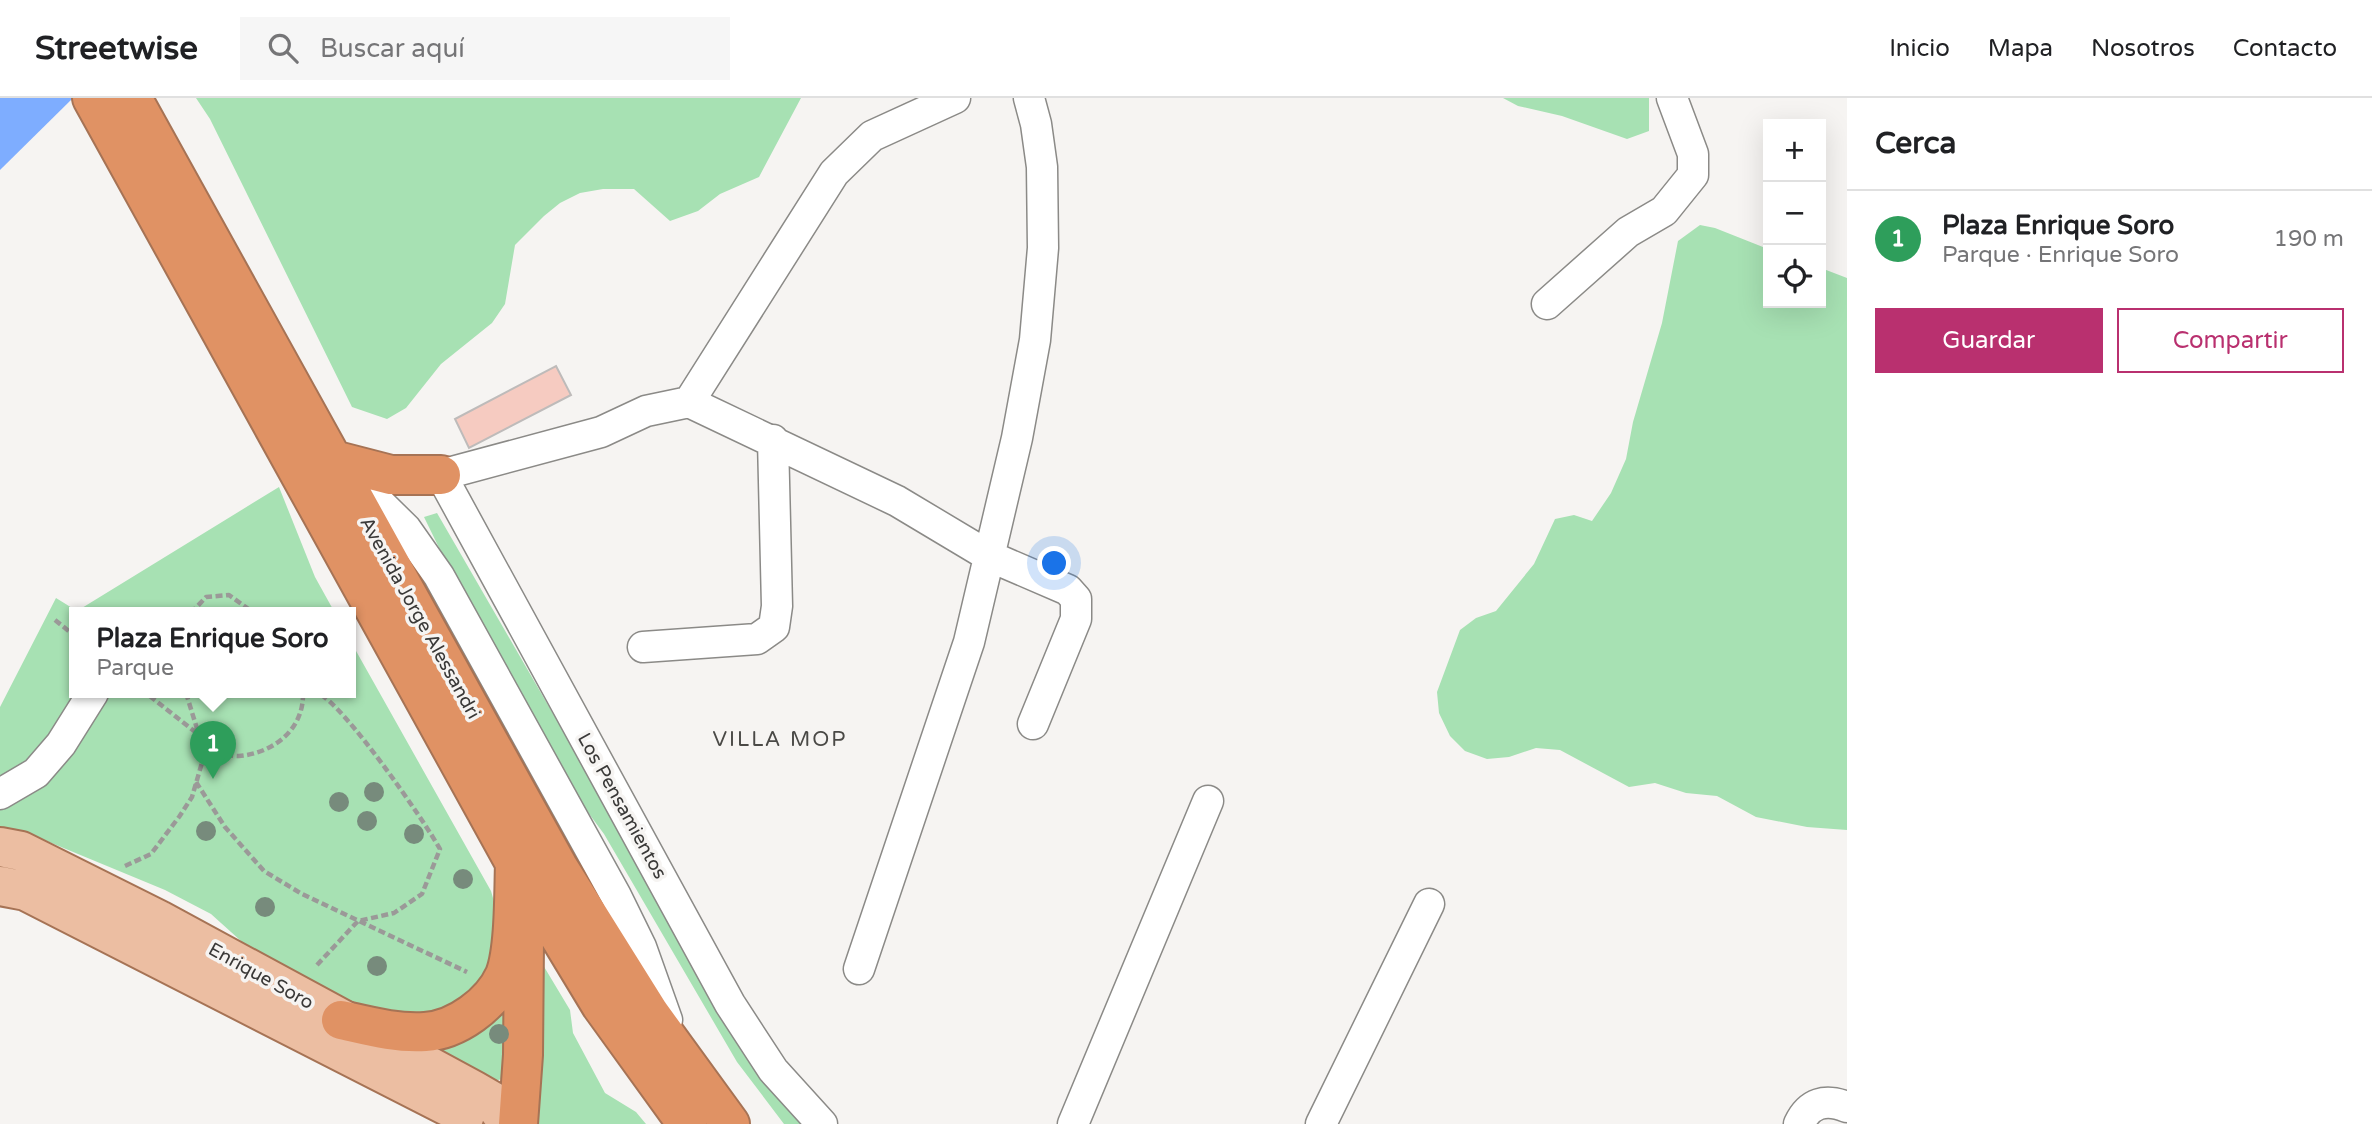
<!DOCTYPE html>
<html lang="es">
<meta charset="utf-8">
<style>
body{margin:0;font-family:"Varela Round",sans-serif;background:#f6f6f6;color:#202124}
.controls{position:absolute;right:21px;top:21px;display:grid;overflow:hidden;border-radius:0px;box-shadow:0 7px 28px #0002}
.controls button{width:63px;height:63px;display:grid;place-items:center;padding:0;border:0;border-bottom:2px solid #e0e0e0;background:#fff;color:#202124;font:35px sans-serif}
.you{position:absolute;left:1055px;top:466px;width:24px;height:24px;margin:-18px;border:5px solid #fff;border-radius:50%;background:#1a73e8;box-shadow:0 0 0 10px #1a73e833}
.badge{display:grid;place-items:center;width:46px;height:46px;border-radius:50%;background:#b9306f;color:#fff;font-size:23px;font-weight:700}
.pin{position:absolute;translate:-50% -58px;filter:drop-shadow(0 2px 4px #0008)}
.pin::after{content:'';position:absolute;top:37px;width:24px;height:21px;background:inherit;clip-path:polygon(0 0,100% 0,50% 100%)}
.popup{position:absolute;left:69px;top:509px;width:287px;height:91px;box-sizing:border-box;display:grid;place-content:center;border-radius:0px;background:#fff;filter:drop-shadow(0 2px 5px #0005);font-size:23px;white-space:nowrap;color:#757577}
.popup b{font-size:26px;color:#202124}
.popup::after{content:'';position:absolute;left:50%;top:100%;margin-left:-14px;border:14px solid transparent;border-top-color:#fff}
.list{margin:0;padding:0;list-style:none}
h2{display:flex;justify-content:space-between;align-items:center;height:91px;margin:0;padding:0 28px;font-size:30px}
h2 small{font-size:23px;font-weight:400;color:#757577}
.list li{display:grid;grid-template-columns:46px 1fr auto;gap:21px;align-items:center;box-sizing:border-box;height:98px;padding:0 28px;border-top:2px solid #e0e0e0}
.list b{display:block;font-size:26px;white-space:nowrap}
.list p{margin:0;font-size:23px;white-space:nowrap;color:#757577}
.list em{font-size:23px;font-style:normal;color:#757577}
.actions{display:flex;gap:14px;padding:21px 28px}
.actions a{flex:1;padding:16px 0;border:2px solid #b9306f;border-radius:0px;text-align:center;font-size:24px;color:#b9306f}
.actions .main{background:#b9306f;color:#fff}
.icon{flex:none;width:38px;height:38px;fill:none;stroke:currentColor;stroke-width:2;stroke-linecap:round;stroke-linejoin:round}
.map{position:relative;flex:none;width:1847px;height:1026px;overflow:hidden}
header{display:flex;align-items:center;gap:42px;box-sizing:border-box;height:98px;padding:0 35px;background:#fff;border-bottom:2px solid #e0e0e0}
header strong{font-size:33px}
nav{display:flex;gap:38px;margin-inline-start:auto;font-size:24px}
.search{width:490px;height:63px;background:#f6f6f6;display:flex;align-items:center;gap:18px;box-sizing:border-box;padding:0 24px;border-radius:0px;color:#757577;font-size:26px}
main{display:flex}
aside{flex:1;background:#fff}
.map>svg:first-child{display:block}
.green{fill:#a7e1b3}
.water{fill:#7eadff}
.building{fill:#f6cbc1;stroke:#bebbba;stroke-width:2}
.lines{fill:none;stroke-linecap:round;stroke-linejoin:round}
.minor-casing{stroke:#8b8a87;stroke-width:33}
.major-casing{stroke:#a67355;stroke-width:42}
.highway-casing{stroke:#a67355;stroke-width:42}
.path{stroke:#9b9998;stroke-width:4.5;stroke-dasharray:7 3.5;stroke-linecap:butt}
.minor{stroke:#fff;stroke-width:30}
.major{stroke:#ecbea2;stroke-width:38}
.highway{stroke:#e09264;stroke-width:38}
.tree{fill:#778b7c}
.labels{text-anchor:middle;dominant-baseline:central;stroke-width:7;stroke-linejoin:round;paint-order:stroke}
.street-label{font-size:19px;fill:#3a3938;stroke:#f6f4f2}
.neighbourhood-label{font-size:21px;letter-spacing:2px;fill:#4a4946;stroke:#f6f4f2}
</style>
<header>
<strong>Streetwise</strong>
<div class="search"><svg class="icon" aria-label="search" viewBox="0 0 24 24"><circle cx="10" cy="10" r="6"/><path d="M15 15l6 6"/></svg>Buscar aquí</div>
<nav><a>Inicio</a><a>Mapa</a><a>Nosotros</a><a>Contacto</a></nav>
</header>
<main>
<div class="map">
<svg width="1847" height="1026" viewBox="0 0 1847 1026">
<rect width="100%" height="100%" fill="#f6f4f2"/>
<!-- green -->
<path class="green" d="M 196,0 L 801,0 L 759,79 L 720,96 L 698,113 L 670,123 L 634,91 L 603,91 L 580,95 L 560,105 L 544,118 L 515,147 L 505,206 L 492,225 L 441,266 L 406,310 L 387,321 L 352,309 L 210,21 Z
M 1503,0 L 1649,0 L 1649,33 L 1627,41 L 1562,18 L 1518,8 Z
M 1700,127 L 1715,130 L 1768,151 L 1768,205 L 1821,205 L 1821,170 L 1847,180 L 1847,732 L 1807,729 L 1756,719 L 1717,698 L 1686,695 L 1655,685 L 1629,689 L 1560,652 L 1536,650 L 1509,659 L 1487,661 L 1465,653 L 1450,638 L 1439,615 L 1437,594 L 1460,532 L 1476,520 L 1496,513 L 1534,466 L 1555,421 L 1574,417 L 1592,423 L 1611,395 L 1626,361 L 1633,324 L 1662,225 L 1678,143 Z
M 279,389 L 315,479 L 335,515 L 75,515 L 75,595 L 351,595 L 351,544 L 491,793 L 503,835 L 500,859 L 456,914 L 389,924 L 260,860 L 211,816 L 165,792 L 20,732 L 0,732 L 0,609 L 56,500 L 77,513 Z
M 437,415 L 763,979 L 805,1026 L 784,1026 L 737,964 L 604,736 L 550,663 L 483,540 L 424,419 Z
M 540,862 L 570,912 L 573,935 L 605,995 L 636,1014 L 646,1026 L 539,1026 Z
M 513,887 L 502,981 L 491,984 L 431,948 Z"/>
<!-- water -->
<path class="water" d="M 0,0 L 73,0 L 0,72 Z"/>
<!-- building -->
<path class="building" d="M 556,268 L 571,297 L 469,350 L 455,321 Z"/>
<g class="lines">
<!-- minor casing -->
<g class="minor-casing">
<path id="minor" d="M 1547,206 L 1628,134 L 1664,113 L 1693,77 L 1693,56 L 1672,0
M 689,304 L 897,403 L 989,458 L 1068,492 L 1076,501 L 1076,521 L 1033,626
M 345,371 L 406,431 L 439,478 L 616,798 L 641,849 L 667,922
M 643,549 L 757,541 L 774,529 L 777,508 L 773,342
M 0,696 L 36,675 L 61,646 L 93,595
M 859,871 L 969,544 L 1017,340 L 1035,242 L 1043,150 L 1042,69 L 1036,26 L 1029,0
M 822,1026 L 773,972 L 730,906 L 441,377 L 601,334 L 646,313 L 689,304 L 834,75 L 872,38 L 955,0
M 1073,1026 L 1208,703
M 1321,1026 L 1429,806
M 1799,1026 C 1809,1005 1825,1000 1847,1009"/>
</g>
<!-- major casing -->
<g class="major-casing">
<path id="major" d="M 0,749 L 21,753 L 159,822 L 473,992 L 492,1003 L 509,1026
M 0,788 L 26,793 L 465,1017"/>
</g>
<!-- highway casing -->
<g class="highway-casing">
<path id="highway" d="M 92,0 L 515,765 L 601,907 L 687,1026
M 132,0 L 558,769 L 650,916 L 730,1026
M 333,362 L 391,377 L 441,377
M 341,922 C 368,928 397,936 425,934 C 457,932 492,906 505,877 C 515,851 514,794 515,765
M 518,1026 L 523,957 L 524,844"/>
</g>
<!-- path -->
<path class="path" d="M 191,515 L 206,499 L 229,497 L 254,515
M 55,522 L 75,538
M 186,595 L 199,637
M 206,651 C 216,654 228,658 239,658 C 274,655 304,631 303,595
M 196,684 L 225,729 L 264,773 L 302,796 L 467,874
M 125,768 L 151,756 L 179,719 L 192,699 L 206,651 L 199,637 L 146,595
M 317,867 L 358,823 L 394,815 L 422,796 L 440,751 C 423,721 345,608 318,595"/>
<!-- minor -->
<use href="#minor" class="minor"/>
<!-- major -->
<use href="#major" class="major"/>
<!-- highway -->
<use href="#highway" class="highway"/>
</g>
<!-- trees -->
<g class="tree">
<circle cx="374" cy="694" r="10"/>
<circle cx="339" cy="704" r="10"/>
<circle cx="367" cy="723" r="10"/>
<circle cx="206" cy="733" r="10"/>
<circle cx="414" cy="736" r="10"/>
<circle cx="463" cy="781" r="10"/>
<circle cx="265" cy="809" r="10"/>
<circle cx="377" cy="868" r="10"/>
<circle cx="499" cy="936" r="10"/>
</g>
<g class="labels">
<!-- street labels -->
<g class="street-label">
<text transform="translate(420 520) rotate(61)">Avenida Jorge Alessandri</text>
<text transform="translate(622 708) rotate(61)">Los Pensamientos</text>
<text transform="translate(261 878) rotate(29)">Enrique Soro</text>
</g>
<!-- neighbourhood labels -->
<g class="neighbourhood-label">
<text x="780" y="641">VILLA MOP</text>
</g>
</g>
</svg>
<div class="controls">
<button>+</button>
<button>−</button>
<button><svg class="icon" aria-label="locate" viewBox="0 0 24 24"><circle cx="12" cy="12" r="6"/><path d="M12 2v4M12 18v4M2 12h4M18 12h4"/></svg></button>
</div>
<div class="you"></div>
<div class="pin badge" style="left:213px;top:681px;background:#2e9e5b">1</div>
<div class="popup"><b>Plaza Enrique Soro</b>Parque</div>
</div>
<aside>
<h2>Cerca<small></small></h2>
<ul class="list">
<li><span class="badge" style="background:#2e9e5b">1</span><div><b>Plaza Enrique Soro</b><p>Parque · Enrique Soro</p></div><em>190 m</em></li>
</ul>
<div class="actions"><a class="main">Guardar</a><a>Compartir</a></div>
</aside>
</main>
